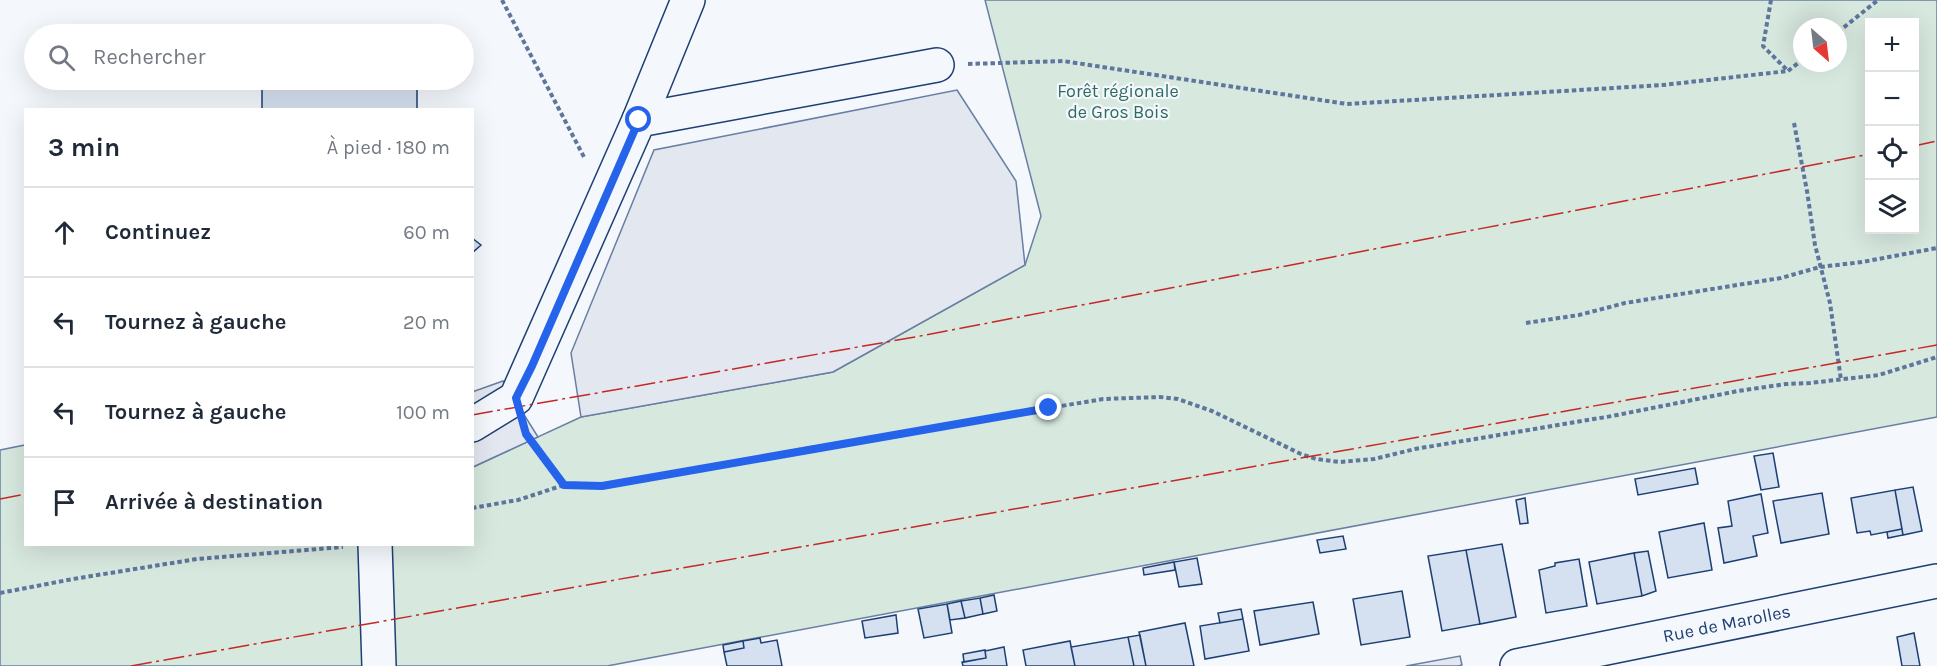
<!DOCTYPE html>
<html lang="fr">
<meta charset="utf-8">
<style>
body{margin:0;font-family:Karla,sans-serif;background:#f6f6f7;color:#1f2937}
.controls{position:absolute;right:18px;top:18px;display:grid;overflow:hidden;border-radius:0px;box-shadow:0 6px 24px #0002}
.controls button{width:54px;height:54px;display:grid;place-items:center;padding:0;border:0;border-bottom:2px solid #e0e1e3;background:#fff;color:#1f2937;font:30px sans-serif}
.compass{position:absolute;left:1793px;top:18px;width:54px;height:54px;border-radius:50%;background:#fff;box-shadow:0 6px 24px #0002;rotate:152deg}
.stop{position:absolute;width:18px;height:18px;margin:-14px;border:4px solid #2563eb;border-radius:50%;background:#fff}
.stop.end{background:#2563eb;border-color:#fff;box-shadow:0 2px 6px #0008}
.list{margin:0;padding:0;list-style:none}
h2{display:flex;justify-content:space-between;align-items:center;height:78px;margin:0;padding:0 24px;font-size:26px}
h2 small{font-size:20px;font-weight:400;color:#747a83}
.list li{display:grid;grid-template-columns:39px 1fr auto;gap:18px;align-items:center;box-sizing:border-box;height:90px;padding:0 24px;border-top:2px solid #e0e1e3}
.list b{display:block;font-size:22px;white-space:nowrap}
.list em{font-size:20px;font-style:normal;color:#747a83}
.icon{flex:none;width:33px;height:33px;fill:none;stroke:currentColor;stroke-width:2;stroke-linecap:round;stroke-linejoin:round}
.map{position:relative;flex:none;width:1937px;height:666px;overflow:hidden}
.search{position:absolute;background:#fff;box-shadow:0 6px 24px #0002;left:24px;top:24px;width:450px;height:66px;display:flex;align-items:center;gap:15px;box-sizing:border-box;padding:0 21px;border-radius:33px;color:#747a83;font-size:22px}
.panel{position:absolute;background:#fff;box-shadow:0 6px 24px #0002;left:24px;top:108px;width:450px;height:438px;border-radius:0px}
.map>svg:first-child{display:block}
.green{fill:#d7e8df;stroke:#687fa3;stroke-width:1.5;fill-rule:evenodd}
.parking{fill:#e3e8f0;stroke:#687fa3;stroke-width:1.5}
.building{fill:#d5e0f0;stroke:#1d3f73;stroke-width:1.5}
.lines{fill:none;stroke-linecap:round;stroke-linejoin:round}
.minor-casing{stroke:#1d3f73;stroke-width:36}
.path{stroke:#5e769c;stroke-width:4;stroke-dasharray:4.5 3;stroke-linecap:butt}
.minor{stroke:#f4f7fb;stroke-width:33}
.power{stroke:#c62828;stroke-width:1.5;stroke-dasharray:21 4.5 3 4.5;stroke-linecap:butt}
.route{stroke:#2563eb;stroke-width:8}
.labels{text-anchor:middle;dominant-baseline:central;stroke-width:4.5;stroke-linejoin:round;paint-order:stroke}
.park-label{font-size:18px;fill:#2c6c60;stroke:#f4f7fb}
.street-label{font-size:18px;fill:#1d3f73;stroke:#f4f7fb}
</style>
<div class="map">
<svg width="1937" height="666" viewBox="0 0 1937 666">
<rect width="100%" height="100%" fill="#f4f7fb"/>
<!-- green -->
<path class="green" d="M 985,0 L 1937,0 L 1937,417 L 607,666 L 0,666 L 0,450 L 25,445 L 26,544 L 472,544 L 473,467 L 581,417 L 833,372 L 1025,265 L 1041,216 ZM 1870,22 L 1914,22 L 1914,230 L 1870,230 ZM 1802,27 L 1838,27 L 1838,63 L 1802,63 Z"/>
<!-- parking -->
<path class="parking" d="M 957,90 L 1016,181 L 1025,265 L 833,372 L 581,417 L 571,353 L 654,150 Z
M 503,381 L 538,437 L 473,467 L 472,392 Z
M 1460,656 L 1462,665 L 1458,666 L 1406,666 Z"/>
<!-- building -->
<path class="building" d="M 262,80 L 417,80 L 417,110 L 262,110 Z
M 472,238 L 481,245 L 472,253 Z
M 1773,453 L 1779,487 L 1761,490 L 1754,456 Z
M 1695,468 L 1698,484 L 1638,495 L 1635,479 Z
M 1913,487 L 1922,531 L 1903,535 L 1895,490 Z
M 1895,490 L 1902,529 L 1871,535 L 1870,531 L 1857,533 L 1851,498 Z
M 1822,493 L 1829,534 L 1781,543 L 1773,501 Z
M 1761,494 L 1768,533 L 1753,536 L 1757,556 L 1724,563 L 1718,528 L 1732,526 L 1728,501 Z
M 1525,498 L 1528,523 L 1520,524 L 1516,500 Z
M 1704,523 L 1712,570 L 1668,578 L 1659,532 Z
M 1902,529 L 1903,535 L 1888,538 L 1887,532 Z
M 1343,536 L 1346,549 L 1320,553 L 1317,540 Z
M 1502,544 L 1516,617 L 1480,624 L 1466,550 Z
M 1466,550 L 1480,624 L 1442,631 L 1428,556 Z
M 1648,551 L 1656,591 L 1642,596 L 1634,553 Z
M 1634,553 L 1642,596 L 1597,604 L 1589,562 Z
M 1197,558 L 1202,584 L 1179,587 L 1174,562 Z
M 1579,559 L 1587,606 L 1546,613 L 1539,570 L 1555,566 L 1555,563 Z
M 1174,562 L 1175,570 L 1144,575 L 1143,568 Z
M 1402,591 L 1410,637 L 1361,645 L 1353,599 Z
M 994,595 L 997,611 L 983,614 L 980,598 Z
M 980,598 L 983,614 L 965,618 L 961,601 Z
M 961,601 L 965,618 L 950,620 L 947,604 Z
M 1313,602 L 1319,634 L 1260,645 L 1254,611 Z
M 947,604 L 952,633 L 924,638 L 918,609 Z
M 1241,609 L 1243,619 L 1220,623 L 1218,613 Z
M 896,615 L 898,633 L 865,638 L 862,621 Z
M 1243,619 L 1249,651 L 1205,659 L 1200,626 Z
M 1185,623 L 1194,666 L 1146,666 L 1139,632 Z
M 1914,633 L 1920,666 L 1902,666 L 1897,637 Z
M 1140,635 L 1146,666 L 1134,666 L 1128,637 Z
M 1128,637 L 1134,666 L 1075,666 L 1071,647 Z
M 760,638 L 761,643 L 777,640 L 782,666 L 727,666 L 724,652 L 744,648 L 743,641 Z
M 743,641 L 744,648 L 724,652 L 723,645 Z
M 1070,641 L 1075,666 L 1026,666 L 1023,650 Z
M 1004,647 L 1007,666 L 963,666 L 962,662 L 986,658 L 985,651 Z
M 985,650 L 986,658 L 964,662 L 963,654 Z"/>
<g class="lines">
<!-- minor casing -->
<g class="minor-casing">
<g id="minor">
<path d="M 639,120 L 688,0"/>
<path d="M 472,425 L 516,398 L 639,120 L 937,65"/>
<path d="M 375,544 L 379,666"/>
<path id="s1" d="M 1517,666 L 1937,581"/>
</g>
</g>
<!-- path -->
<path class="path" d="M 502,0 L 585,159
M 1771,0 L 1763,46 L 1788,71
M 1838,32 L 1878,0
M 968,64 L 1063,61 L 1347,104 L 1663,85 L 1788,71
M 1788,71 L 1802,60
M 1794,123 L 1807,191 L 1815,245 L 1830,303 L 1841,380
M 1526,323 L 1579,315 L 1625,303 L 1781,278 L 1820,267 L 1862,262 L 1937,248
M 525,429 L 526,434 L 564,485
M 472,508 L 518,500 L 564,485 L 602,486 L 799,450 L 1103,399 L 1160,397 L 1178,399 L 1212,411 L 1301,454 L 1316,459 L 1340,462 L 1374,459 L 1415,449 L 1612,416 L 1738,391 L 1786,384 L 1810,383 L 1879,375 L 1937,357
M 0,593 L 73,579 L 197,559 L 343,547"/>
<!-- minor -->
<use href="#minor" class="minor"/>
<!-- power -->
<path class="power" d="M 1914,146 L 1937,141
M 472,415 L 915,337 L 1870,154
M 0,499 L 26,494
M 131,666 L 1937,345"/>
</g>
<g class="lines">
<!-- route -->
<path class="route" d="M 639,120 L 532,366 L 516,398 L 526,434 L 564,485 L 602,486 L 1049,408"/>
</g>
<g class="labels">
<!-- park labels -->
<g class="park-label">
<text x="1118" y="91">Forêt régionale<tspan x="1118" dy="21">de Gros Bois</tspan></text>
</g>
<!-- street labels -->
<g class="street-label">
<text stroke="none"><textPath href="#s1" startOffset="214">Rue de Marolles</textPath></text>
</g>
</g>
</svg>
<div class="controls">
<button>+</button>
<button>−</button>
<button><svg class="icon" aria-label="locate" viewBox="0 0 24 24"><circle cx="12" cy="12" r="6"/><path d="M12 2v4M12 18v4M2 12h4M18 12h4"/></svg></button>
<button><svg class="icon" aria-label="layers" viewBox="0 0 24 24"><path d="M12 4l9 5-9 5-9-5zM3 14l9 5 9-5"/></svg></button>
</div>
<svg class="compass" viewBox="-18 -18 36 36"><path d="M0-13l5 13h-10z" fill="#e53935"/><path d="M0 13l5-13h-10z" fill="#747a83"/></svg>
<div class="stop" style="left:639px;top:120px"></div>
<div class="stop end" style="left:1049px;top:408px"></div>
<div class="search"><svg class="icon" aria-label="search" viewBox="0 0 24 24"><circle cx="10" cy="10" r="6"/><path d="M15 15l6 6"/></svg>Rechercher</div>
<section class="panel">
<h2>3 min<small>À pied · 180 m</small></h2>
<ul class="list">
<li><svg class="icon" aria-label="ahead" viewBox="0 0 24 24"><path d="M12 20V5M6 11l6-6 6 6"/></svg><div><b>Continuez</b></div><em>60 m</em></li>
<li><svg class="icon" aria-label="left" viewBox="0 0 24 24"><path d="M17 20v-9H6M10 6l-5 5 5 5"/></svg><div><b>Tournez à gauche</b></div><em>20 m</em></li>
<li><svg class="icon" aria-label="left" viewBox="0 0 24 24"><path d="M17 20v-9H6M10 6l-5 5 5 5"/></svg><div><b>Tournez à gauche</b></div><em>100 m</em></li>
<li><svg class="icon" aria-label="arrive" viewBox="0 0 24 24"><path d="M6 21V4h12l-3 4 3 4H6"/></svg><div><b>Arrivée à destination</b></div></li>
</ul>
</section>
</div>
